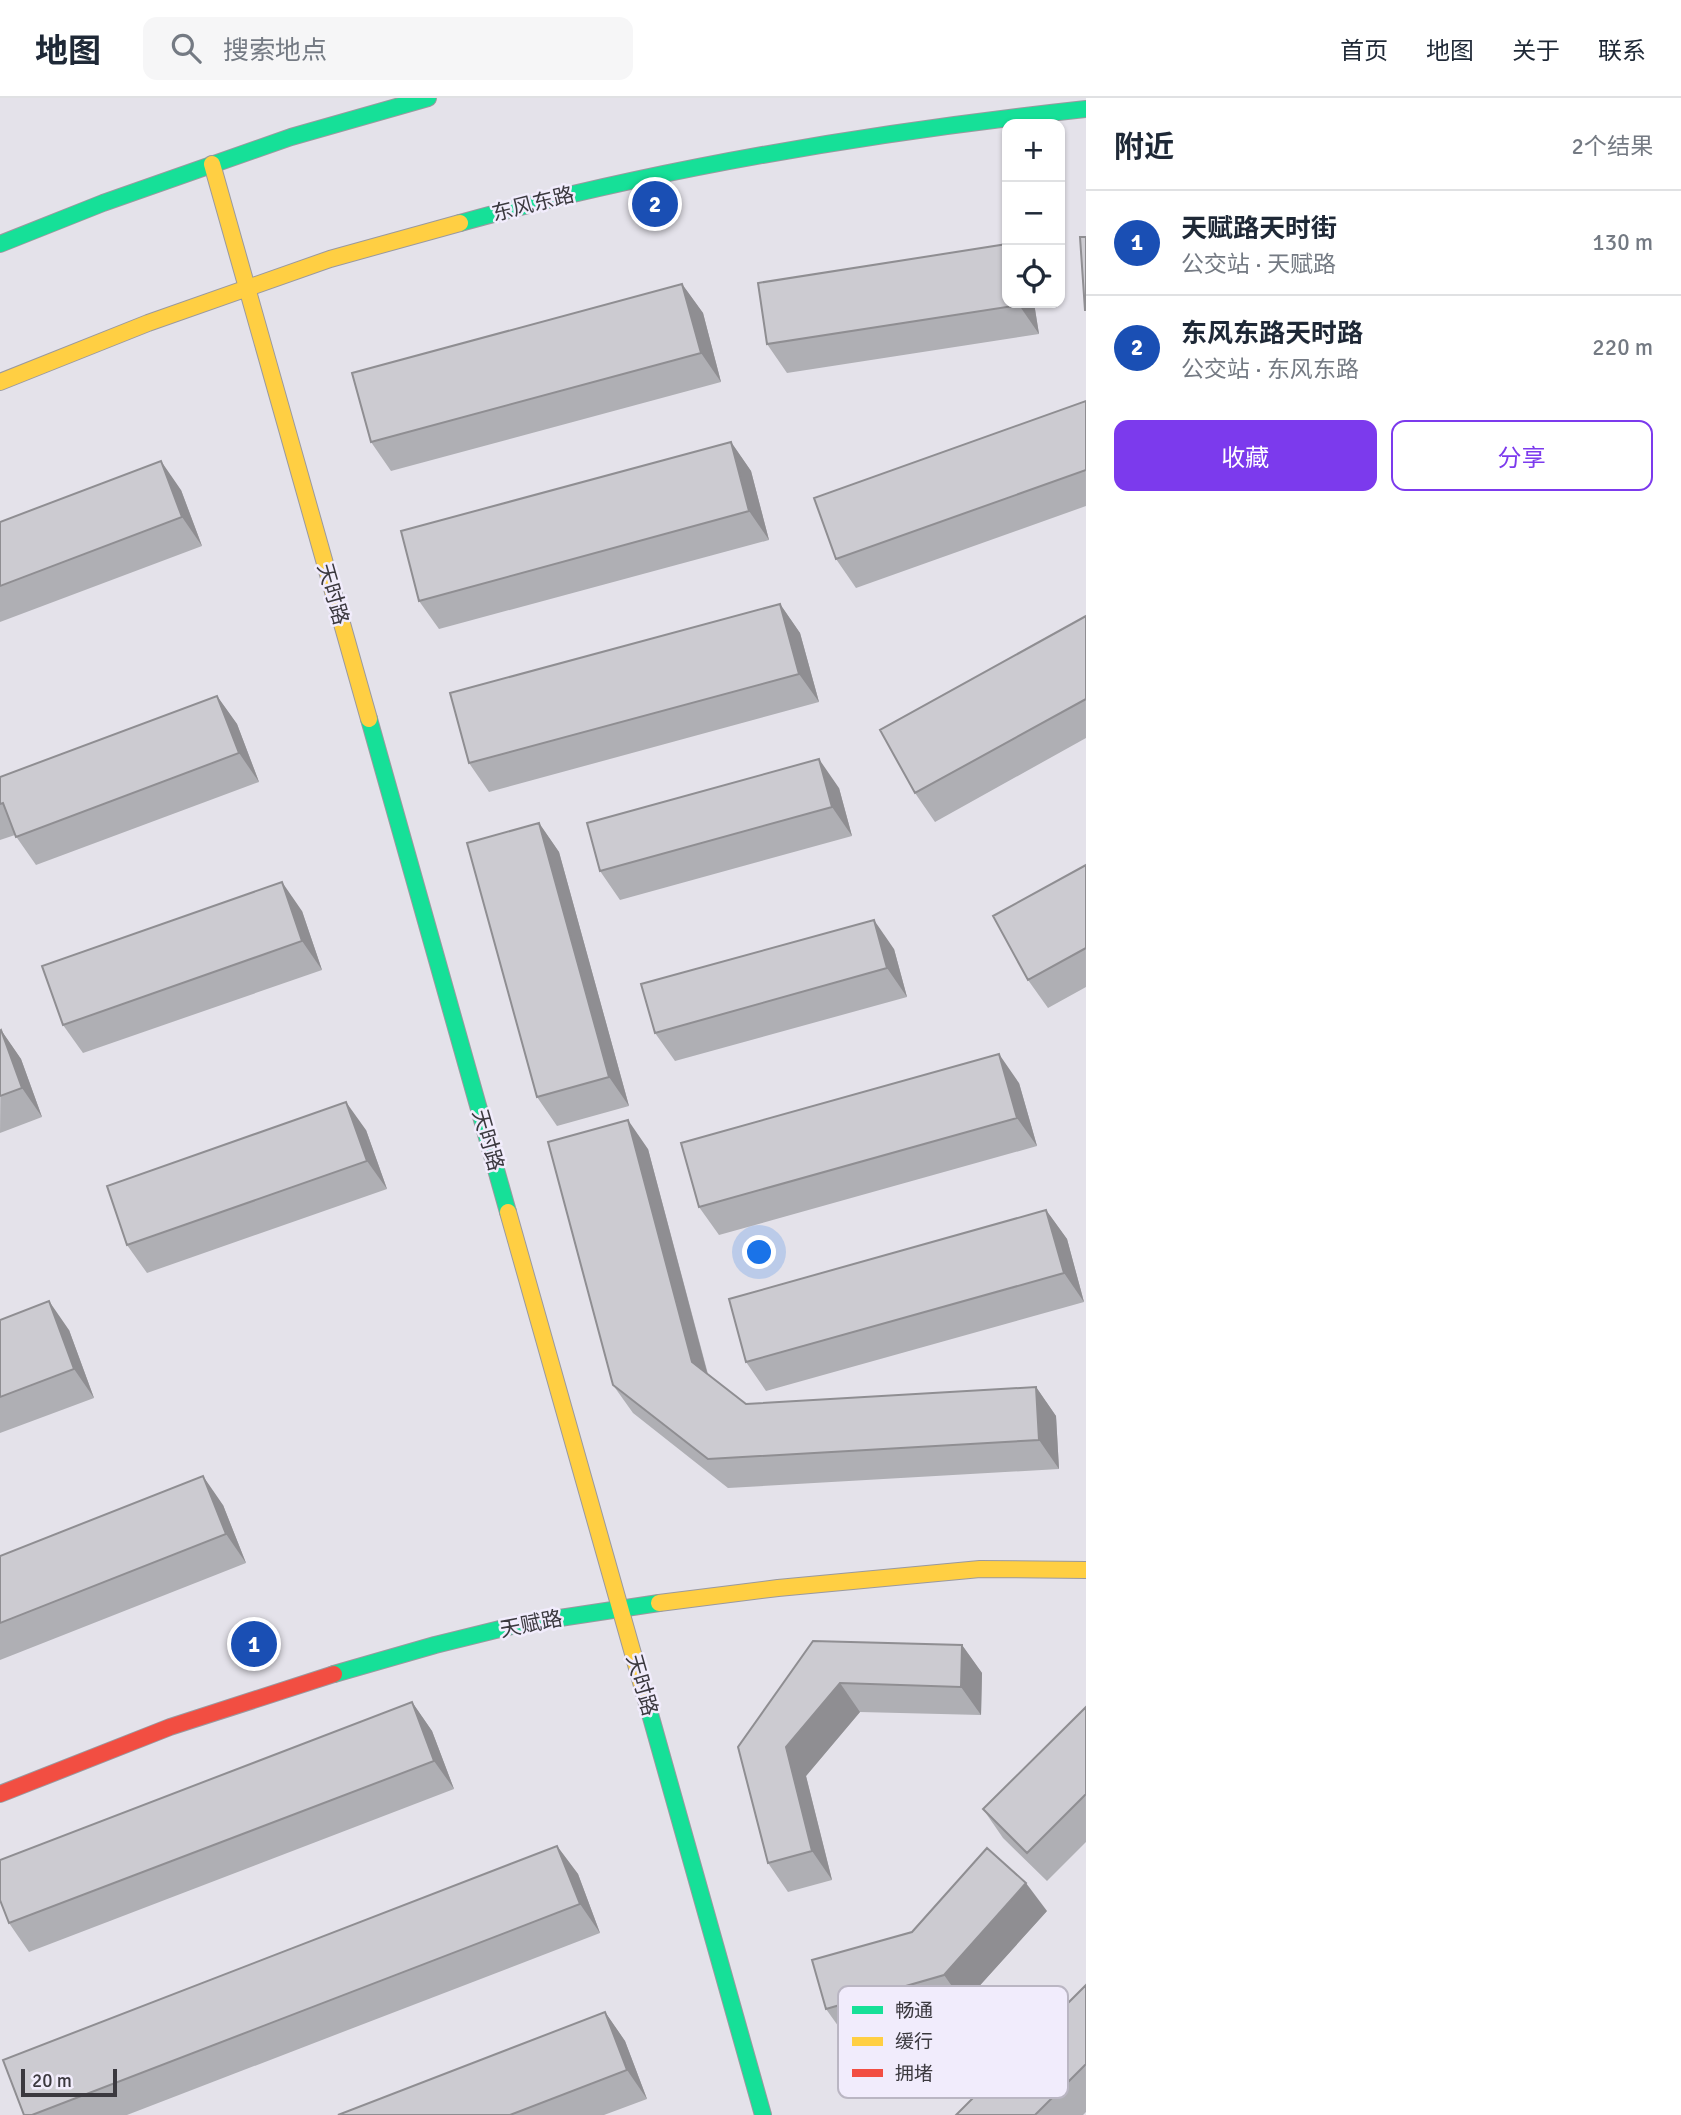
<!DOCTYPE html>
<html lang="zh">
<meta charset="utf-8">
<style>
body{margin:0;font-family:Signika,"Noto Sans SC",sans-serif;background:#f6f6f7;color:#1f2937}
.controls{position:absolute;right:21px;top:21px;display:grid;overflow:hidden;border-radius:14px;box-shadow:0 2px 5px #0004}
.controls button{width:63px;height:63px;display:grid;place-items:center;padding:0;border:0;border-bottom:2px solid #e0e1e3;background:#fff;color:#1f2937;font:35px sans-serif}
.scale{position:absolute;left:21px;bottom:18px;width:96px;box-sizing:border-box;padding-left:7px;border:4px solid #3b393f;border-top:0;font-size:19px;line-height:24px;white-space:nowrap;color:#3b393f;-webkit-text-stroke:5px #f1ecfc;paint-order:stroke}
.you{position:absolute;left:760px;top:1155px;width:24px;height:24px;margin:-18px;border:5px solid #fff;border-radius:50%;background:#1a73e8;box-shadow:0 0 0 10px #1a73e833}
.badge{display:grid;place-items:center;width:46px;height:46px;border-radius:50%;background:#7c3aed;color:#fff;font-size:23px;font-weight:700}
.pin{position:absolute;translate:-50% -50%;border:4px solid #fff;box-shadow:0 2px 7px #0006}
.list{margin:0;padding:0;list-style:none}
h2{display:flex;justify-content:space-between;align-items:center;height:91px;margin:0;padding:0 28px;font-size:30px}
h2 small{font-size:23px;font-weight:400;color:#747a83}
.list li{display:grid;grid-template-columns:46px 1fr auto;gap:21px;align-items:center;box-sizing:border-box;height:105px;padding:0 28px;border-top:2px solid #e0e1e3}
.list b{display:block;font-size:26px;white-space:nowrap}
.list p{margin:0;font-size:23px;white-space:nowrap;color:#747a83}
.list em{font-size:23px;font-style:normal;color:#747a83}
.actions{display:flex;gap:14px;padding:21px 28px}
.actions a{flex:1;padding:16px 0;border:2px solid #7c3aed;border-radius:14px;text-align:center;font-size:24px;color:#7c3aed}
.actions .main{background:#7c3aed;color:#fff}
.icon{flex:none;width:38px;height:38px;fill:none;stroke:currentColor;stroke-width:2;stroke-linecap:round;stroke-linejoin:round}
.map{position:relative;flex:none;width:1086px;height:2017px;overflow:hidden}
header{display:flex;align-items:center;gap:42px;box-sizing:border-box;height:98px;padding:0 35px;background:#fff;border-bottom:2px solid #e0e1e3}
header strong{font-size:33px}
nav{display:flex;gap:38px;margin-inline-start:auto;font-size:24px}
.search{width:490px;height:63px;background:#f6f6f7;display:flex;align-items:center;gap:18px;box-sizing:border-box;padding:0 24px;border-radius:14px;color:#747a83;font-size:26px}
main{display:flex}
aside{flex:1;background:#fff}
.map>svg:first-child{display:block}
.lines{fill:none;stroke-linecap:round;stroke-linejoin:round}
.fast-casing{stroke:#9a999f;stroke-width:18}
.slow-casing{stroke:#9a999f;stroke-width:18}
.jam-casing{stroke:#9a999f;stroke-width:18}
.fast{stroke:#16e098;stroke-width:16}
.slow{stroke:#ffcf43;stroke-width:16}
.jam{stroke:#f24e42;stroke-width:16}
.wall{fill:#afafb4}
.shaded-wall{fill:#8f8e92}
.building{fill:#cccbd1;stroke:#8f8e92;stroke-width:2}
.labels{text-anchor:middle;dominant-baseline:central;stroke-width:5;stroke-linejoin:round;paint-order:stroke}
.street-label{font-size:21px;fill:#3b393f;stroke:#f1ecfc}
.key{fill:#f1ecfc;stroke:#bab6c3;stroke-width:2}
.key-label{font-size:19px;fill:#3b393f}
</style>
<header>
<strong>地图</strong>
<div class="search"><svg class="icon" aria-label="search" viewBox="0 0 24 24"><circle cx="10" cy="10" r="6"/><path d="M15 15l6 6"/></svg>搜索地点</div>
<nav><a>首页</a><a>地图</a><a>关于</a><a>联系</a></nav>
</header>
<main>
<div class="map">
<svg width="1086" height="2017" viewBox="0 0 1086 2017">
<rect width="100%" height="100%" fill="#e4e2ea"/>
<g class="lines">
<!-- fast casing -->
<g class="fast-casing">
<path id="fast" d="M 460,125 C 665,68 875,34 1086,11
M 0,146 L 103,105 L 291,39 L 428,0
M 369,621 L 508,1114
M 334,1576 L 435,1547 L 520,1526 L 659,1505
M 643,1591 L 763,2017"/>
</g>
<!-- slow casing -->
<g class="slow-casing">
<path id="slow" d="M 212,66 L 369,621
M 0,284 L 148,225 L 330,161 L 460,125
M 508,1114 L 643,1591
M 659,1505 L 778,1490 L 980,1471 L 1086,1472"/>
</g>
<!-- jam casing -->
<g class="jam-casing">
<path id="jam" d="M 0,1696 L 170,1629 L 334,1576"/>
</g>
<!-- fast -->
<use href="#fast" class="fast"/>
<!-- slow -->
<use href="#slow" class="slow"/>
<!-- jam -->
<use href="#jam" class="jam"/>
</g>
<!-- wall -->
<path class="wall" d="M 682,186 L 703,215 L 721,284 L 391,373 L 371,344 Z
M 1007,205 L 1034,205 L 1039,236 L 787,275 L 767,246 Z
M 1086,303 L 1086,408 L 856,490 L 836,461 Z
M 731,344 L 751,373 L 769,442 L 439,531 L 419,503 Z
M 181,392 L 202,448 L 0,524 L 0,424 Z
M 780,506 L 800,535 L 819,604 L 489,694 L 469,665 Z
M 1086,518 L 1086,640 L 935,724 L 915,695 Z
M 217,598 L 237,626 L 259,684 L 36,767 L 15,737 L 0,742 L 0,679 Z
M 839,690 L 852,738 L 620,802 L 600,773 Z
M 539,725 L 559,754 L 629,1008 L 557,1028 L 537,999 Z
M 1086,767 L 1086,889 L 1048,910 L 1028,882 Z
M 302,813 L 322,872 L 83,955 L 63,927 Z
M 894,851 L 907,899 L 675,963 L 655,935 Z
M 1,932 L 21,961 L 42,1019 L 0,1035 Z
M 1019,985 L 1037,1048 L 719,1137 L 699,1109 Z
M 366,1032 L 387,1091 L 147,1175 L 127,1147 Z
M 648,1051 L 708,1276 L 746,1306 L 1036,1289 L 1056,1318 L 1059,1371 L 728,1390 L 633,1315 L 613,1287 Z
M 1046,1112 L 1067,1141 L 1084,1204 L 766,1293 L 746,1264 Z
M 0,1222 L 69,1232 L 94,1300 L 0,1335 Z
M 223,1407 L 246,1465 L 0,1562 L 0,1458 Z
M 813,1543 L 962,1547 L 982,1575 L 981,1617 L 860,1614 L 806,1678 L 832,1782 L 788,1794 L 768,1765 Z
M 412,1604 L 432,1633 L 454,1691 L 29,1854 L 9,1825 Z
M 1086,1609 L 1086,1744 L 1047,1783 L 1003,1740 L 983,1711 Z
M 557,1748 L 578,1776 L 600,1835 L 127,2017 L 24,2017 Z
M 1047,1813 L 964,1905 L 846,1939 L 826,1911 Z
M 1086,1887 L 1086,2014 L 1083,2017 L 956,2017 Z
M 605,1914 L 625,1943 L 647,2001 L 604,2017 L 338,2017 Z"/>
<!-- shaded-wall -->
<path class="shaded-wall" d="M 682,186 L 703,215 L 721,284 L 701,255 Z
M 1018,205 L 1034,205 L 1039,236 L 1019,207 Z
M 731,344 L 751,373 L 769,442 L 749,413 Z
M 161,363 L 181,392 L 202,448 L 182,419 Z
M 780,506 L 800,535 L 819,604 L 799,576 Z
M 217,598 L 237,626 L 259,684 L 239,655 Z
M 819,661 L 839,690 L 852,738 L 832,709 Z
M 539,725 L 559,754 L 629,1008 L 609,979 Z
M 282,784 L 302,813 L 322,872 L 302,843 Z
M 874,822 L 894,851 L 907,899 L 887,870 Z
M 1,932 L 21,961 L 42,1019 L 22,990 Z
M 999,956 L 1019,985 L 1037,1048 L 1017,1020 Z
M 346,1004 L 366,1032 L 387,1091 L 367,1063 Z
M 628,1022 L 648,1051 L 712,1293 L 692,1264 Z
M 1046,1112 L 1067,1141 L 1084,1204 L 1064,1175 Z
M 49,1203 L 69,1232 L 94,1300 L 74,1271 Z
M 1036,1289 L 1056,1318 L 1059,1371 L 1039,1342 Z
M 203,1378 L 223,1407 L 246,1465 L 226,1436 Z
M 962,1547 L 982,1575 L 981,1617 L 961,1589 Z
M 840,1585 L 860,1614 L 806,1678 L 832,1782 L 812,1753 L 786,1649 Z
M 412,1604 L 432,1633 L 454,1691 L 434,1663 Z
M 557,1748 L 578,1776 L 600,1835 L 580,1806 Z
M 1026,1785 L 1047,1813 L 964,1905 L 944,1877 Z
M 605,1914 L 625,1943 L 647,2001 L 627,1972 Z"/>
<!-- building -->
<path class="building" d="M 1080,139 L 1086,139 L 1086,212 L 1085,212 Z
M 1007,146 L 1007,205 L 1018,205 L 1019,207 L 767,246 L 758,185 Z
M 682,186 L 701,255 L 371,344 L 352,275 Z
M 1086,303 L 1086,372 L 836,461 L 814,400 Z
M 731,344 L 749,413 L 419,503 L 401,433 Z
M 161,363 L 182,419 L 0,488 L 0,424 Z
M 780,506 L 799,576 L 469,665 L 450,595 Z
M 1086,518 L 1086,601 L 915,695 L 880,632 Z
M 217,598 L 239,655 L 16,739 L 3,705 L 0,706 L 0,679 Z
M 819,661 L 832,709 L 600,773 L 587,725 Z
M 539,725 L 609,979 L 537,999 L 467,745 Z
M 1086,767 L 1086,850 L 1028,882 L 993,818 Z
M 282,784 L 302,843 L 63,927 L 42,868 Z
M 874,822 L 887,870 L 655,935 L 641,886 Z
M 1,932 L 22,990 L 0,998 L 0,933 Z
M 999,956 L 1017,1020 L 699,1109 L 681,1045 Z
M 346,1004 L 367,1063 L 127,1147 L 107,1088 Z
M 628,1022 L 692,1264 L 746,1306 L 1036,1289 L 1039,1342 L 708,1361 L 613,1287 L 548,1044 Z
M 1046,1112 L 1064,1175 L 746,1264 L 729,1201 Z
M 49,1203 L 74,1271 L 0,1299 L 0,1222 Z
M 203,1378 L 226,1436 L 0,1525 L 0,1458 Z
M 813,1543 L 962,1547 L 961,1589 L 840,1585 L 786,1649 L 812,1753 L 768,1765 L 738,1649 Z
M 412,1604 L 434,1663 L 9,1825 L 0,1802 L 0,1762 Z
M 1086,1609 L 1086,1696 L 1027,1755 L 983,1711 Z
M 557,1748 L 580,1806 L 32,2017 L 24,2017 L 3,1962 Z
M 987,1750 L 1026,1785 L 944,1877 L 826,1911 L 812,1862 L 912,1834 Z
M 1086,1887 L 1086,1966 L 1035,2017 L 956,2017 Z
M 605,1914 L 627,1972 L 510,2017 L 338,2017 Z"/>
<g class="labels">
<!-- street labels -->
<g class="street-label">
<text transform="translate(533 106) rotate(-14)">东风东路</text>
<text transform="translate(333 496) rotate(74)">天时路</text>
<text transform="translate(488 1042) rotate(74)">天时路</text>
<text transform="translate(531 1526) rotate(-11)">天赋路</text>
<text transform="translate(642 1587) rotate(74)">天时路</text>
</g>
</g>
<!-- legend -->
<rect x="838" y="1888" width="230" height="112" rx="10" class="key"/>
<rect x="852" y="1908" width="31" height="8" fill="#16e098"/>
<rect x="852" y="1939" width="31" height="9" fill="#ffcf43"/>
<rect x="852" y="1971" width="31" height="8" fill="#f24e42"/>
<g class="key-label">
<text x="895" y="1919">畅通</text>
<text x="895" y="1950">缓行</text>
<text x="895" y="1982">拥堵</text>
</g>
</svg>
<div class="controls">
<button>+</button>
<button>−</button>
<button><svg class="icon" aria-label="locate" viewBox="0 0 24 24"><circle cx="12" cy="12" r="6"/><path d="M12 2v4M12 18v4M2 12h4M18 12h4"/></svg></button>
</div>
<div class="scale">20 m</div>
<div class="you"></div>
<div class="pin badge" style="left:254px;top:1546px;background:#1a4fb4">1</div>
<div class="pin badge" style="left:655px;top:106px;background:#1a4fb4">2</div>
</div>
<aside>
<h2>附近<small>2个结果</small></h2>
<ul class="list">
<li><span class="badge" style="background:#1a4fb4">1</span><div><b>天赋路天时街</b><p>公交站 · 天赋路</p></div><em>130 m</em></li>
<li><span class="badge" style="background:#1a4fb4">2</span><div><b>东风东路天时路</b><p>公交站 · 东风东路</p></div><em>220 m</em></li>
</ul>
<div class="actions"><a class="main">收藏</a><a>分享</a></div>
</aside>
</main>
